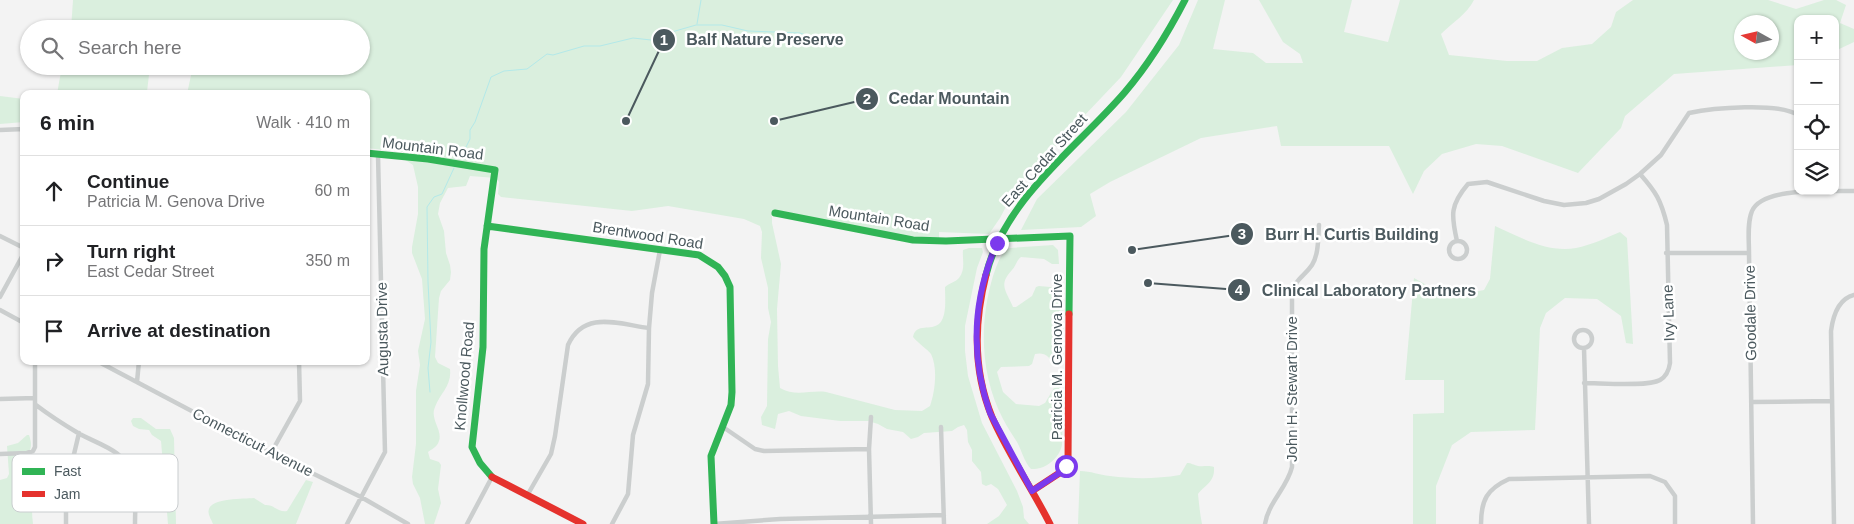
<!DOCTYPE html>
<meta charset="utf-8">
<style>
body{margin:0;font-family:Helvetica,sans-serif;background:#f6f6f6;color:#202124}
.controls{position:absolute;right:15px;top:15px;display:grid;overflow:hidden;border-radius:10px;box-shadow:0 1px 4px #0004}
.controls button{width:45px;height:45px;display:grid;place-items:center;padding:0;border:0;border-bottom:1px solid #e0e0e0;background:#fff;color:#202124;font:25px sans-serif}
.compass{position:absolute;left:1734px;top:15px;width:45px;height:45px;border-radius:50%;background:#fff;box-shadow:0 1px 4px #0004;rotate:278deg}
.stop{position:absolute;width:15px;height:15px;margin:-11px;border:4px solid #7c3aed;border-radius:50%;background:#fff}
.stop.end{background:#7c3aed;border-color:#fff;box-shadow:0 1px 5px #0008}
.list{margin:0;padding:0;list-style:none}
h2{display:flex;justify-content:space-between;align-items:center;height:65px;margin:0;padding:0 20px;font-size:21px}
h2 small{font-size:16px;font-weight:400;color:#757577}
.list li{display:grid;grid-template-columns:32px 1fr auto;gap:15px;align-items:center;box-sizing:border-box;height:70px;padding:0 20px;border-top:1px solid #e0e0e0}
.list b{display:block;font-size:19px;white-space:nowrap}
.list p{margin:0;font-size:16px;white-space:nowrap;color:#757577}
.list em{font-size:16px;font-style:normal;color:#757577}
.icon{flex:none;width:28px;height:28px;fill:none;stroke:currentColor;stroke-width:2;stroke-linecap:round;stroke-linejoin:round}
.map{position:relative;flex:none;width:1854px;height:524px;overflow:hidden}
.search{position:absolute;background:#fff;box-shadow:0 1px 4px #0004;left:20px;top:20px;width:350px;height:55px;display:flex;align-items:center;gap:12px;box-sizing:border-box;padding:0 18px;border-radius:28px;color:#757577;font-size:19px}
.panel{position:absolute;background:#fff;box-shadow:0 1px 4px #0004;left:20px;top:90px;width:350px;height:275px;border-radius:10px}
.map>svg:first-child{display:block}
.green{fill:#daefde;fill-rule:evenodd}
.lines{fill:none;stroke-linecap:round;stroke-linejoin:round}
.stream{stroke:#b3e9e9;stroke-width:1}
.street{stroke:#cbcece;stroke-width:4.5}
.fast{stroke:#30b455;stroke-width:7}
.jam{stroke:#e5322d;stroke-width:7}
.route{stroke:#7c3aed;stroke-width:6}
.labels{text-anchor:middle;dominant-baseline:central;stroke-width:5;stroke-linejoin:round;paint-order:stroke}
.street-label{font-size:15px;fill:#4b595e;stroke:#fff}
.key{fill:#fff;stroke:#c9cdcf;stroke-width:1}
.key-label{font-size:14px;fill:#4b595e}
.leader{fill:none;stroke:#4b595e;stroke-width:2}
.callout-dot{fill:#4b595e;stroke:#fff;stroke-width:2}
.mark-label{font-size:15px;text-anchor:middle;font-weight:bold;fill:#fff}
.callout-label{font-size:16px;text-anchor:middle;font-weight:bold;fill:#4b595e;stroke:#fff;stroke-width:5;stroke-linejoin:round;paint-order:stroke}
</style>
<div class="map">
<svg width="1854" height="524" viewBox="0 0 1854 524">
<rect width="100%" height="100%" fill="#f3f3f3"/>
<!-- green -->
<path class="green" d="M 73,0 L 1173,0 L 1121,77 L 1026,177 L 1010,199 L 1000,218 L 989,234 L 939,232 L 939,238 L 914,238 L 772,214 L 772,223 L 781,264 L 777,309 L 778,366 L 780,388 C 795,397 810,390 826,392 L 895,410 L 922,411 L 930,406 C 935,392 938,368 931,354 C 928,350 917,342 913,337 C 916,322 931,332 940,323 C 947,315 945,297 945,287 C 949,283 956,282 959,278 C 966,269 962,259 963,250 L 969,248 L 982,248 L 983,252 L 977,268 L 965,326 L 965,351 L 968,376 L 982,423 L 1017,491 L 1023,507 L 1024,518 L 1029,524 L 987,524 L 999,516 L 1007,505 L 998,489 L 991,484 L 986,486 L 982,484 L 981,472 L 972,461 L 972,450 L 968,442 L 967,430 L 964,425 L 958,427 L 952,431 L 924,433 L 918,437 L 911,439 L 903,432 L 887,429 L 878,424 L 868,421 L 840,421 L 801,416 L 789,411 L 778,414 L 775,429 L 762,425 L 761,417 L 767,406 L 768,339 L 771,322 L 768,308 L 768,288 L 761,258 L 762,232 L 760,226 L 744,219 L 668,206 L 632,211 L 501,197 L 498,194 L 499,182 L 496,178 L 470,176 L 466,186 L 448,188 L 440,203 L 438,214 L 444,231 L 446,253 L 450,265 L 451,272 L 450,280 L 441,291 L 439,298 L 435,357 L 438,363 L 450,369 C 452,386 440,393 435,407 C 429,421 446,432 437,445 C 435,448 430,450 428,452 L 430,459 L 439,462 L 441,465 L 438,489 L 441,503 L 434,524 L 425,524 L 420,498 L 413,484 L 412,477 L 416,444 L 416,391 L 420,365 L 418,351 L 425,319 L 422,279 L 412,253 L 412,247 L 418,214 L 418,187 L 413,165 L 404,159 L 403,152 L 366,148 L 366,94 L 187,94 L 193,66 L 361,66 L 361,29 L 71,29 Z
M 1198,0 L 1225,0 L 1213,49 L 1253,53 L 1266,63 L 1303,63 L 1300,54 L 1283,42 L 1259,0 L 1352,0 L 1344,32 L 1388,42 L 1400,0 L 1474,0 C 1467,14 1452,23 1441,34 L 1449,55 L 1507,61 L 1537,61 L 1562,48 L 1592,44 L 1611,27 L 1616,12 L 1633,0 L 1768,0 L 1796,9 L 1824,0 L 1836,0 L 1846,5 L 1840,23 L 1854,29 L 1854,42 L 1835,51 L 1835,19 L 1798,19 L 1798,65 L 1674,74 L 1625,116 L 1621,128 L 1578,173 L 1502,146 L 1476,144 L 1442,154 L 1424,171 L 1413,194 L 1389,146 L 1281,146 L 1277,126 L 1201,138 L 1110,182 L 1090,194 L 1096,216 L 1081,227 L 1021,230 L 1037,199 L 1126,112 L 1179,45 ZM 1742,22 L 1772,22 L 1772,52 L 1742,52 Z
M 62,66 L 150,66 L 147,92 L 161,94 L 57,94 Z
M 0,96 L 24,99 L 24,122 L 0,124 Z
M 1495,226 C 1520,237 1547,253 1576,248 C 1591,245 1606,238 1620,232 L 1627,238 L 1633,344 L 1626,343 L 1621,316 L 1597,299 L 1565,298 L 1546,313 L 1540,328 L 1535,430 L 1471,432 L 1452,445 L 1436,486 L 1436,524 L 1413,524 L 1413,414 L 1444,413 L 1444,380 L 1405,380 L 1414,278 L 1439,292 L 1469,293 L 1484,290 L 1490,279 Z
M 1053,245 L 1058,250 L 1059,264 L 1052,264 L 1044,259 L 1021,257 C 1016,261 1016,266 1012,270 C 998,285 1006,290 1013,307 L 1016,307 L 1032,296 L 1036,287 L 1039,286 L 1062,288 L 1064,349 L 1061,366 L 1051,365 C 1051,356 1044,352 1035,354 L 1032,364 L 1029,366 L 1001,367 L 997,372 L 1003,392 L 1016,404 L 1039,406 L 1045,403 L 1054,388 L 1060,387 L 1063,389 L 1062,445 C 1059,459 1045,470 1031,469 C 1024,462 1022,451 1017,442 C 1012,434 1007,427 1003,419 C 980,375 979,323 993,276 C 996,268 1001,250 1010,248 Z
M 133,418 L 141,418 L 156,429 L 170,429 L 174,438 L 176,524 L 168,524 L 161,441 L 152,435 L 149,430 L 139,429 L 133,426 L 131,421 Z
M 27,435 L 29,435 C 34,449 28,450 28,462 C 29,469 32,477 32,485 C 33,498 31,511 33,524 L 0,524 L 0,480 L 7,478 L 9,474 L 7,446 L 18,443 Z
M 1187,463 C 1192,463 1193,465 1198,466 C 1204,467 1208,465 1214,467 C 1215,482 1206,484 1198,494 C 1199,504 1200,514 1202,524 L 1078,524 L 1080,471 C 1091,471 1099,475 1110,476 C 1134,479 1156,479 1180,475 Z
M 306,480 L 313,482 L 296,524 L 213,524 C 211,519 207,514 209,509 C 212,498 244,499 254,498 L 265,505 C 274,504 278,513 287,511 Z"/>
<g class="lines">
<!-- stream -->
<path class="stream" d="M 697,24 L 701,0
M 455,159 L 455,155 L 458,147 L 465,149 L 470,139 L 470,130 L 475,122 L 491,77 L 504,71 L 527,69 L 547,54 L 553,55 L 584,46 L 600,46 L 633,38 L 651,40 L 658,36 L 696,25 L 722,25 L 748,31 L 800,33 L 834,46
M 430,392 L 428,368 L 431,342 L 428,282 L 427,207 L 434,197 L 442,194 L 454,168"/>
<!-- street -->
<path class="street" d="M 23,129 L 24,144
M 0,130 L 24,129
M 0,236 L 24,248
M1449 250a9 9 0 1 1 18 0a9 9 0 1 1-18 0Z
M 1457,241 C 1451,215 1450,205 1468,184 L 1487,182 L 1544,201 L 1564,205 L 1586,203 L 1599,199 L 1626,184 L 1640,174 L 1661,155 L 1689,113 C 1712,108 1778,102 1798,115
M 1666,253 L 1749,253
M 0,297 L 24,253
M 0,310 L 24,323
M1574 339a9 9 0 1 1 18 0a9 9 0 1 1-18 0Z
M 1584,348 L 1589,524
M 97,361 L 271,453 L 361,497 L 408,524
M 137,382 L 139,361
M 1584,383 C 1601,383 1648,387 1660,380 C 1667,376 1669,370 1670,363 L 1667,225 C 1661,200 1656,192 1640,174
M 0,399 L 35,398
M 1752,402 L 1832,401
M 36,405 C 49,415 63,424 78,433 C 97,444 125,450 132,474 C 137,489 135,508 135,524
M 871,417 L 869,449 L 871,524
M 723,427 L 755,449 L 764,451 L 869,449
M 941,427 L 944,524
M 271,453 L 300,401 L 299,361
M 0,454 L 27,453 L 33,451 L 35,447 L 35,361
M 528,494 L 551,454 L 555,436 L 568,345 C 584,310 618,324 649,328
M 66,524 L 66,488 L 79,433
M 347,524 L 385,452 L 378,155
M 467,524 L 492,477
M 612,524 L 628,494 L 633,435 L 648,384 L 649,328 L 652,293 L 660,250
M 714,524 L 780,519 L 944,515
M 1265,524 C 1268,503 1287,488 1292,467 L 1292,295 C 1295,278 1304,277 1312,265 C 1319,254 1318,237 1319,225
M 1481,524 C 1481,500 1487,489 1509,479 L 1650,476 L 1665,482 L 1675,496 L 1675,524
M 1753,524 L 1749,253 C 1749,240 1747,223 1752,211 C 1763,186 1830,192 1854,191
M 1834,524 L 1831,331 C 1833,316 1838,299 1854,295"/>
<!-- fast -->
<path class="fast" d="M 366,153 L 428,159 L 495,170 L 484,249 L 483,347 L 472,447 L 480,463 L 492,477
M 775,213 L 913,240 L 946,241 L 1070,236 L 1069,314
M 487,226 L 699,255 L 718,267 L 725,276 L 730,287 L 732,392 L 731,405 L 711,456 L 714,524
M 986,275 C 1005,198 1075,150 1125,92 C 1149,64 1168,33 1185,0"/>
<!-- jam -->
<path class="jam" d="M 986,275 C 974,322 973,371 992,417 C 1008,454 1032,488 1050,524
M 492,477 L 583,524
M 1032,491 L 1061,472 L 1068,463 L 1069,314"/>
</g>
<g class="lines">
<!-- route -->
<path class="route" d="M 997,243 C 973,298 970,356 990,413 L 1032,491 L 1061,472 L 1066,466"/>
</g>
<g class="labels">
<!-- street labels -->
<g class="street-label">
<text transform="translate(433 148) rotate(7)">Mountain Road</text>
<text transform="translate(1044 160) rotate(-48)">East Cedar Street</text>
<text transform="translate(879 218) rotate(9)">Mountain Road</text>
<text transform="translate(648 235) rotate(9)">Brentwood Road</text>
<text transform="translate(1668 313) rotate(-92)">Ivy Lane</text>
<text transform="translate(1750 313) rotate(-91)">Goodale Drive</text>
<text transform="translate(382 329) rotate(-91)">Augusta Drive</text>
<text transform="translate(1056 357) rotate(-90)">Patricia M. Genova Drive</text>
<text transform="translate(464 376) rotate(-85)">Knollwood Road</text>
<text transform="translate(1291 389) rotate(-90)">John H. Stewart Drive</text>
<text transform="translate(253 442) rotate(27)">Connecticut Avenue</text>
</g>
</g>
<!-- legend -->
<rect x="12" y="454" width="166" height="58" rx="8" class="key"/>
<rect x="22" y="468" width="23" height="7" fill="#30b455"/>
<rect x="22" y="491" width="23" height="6" fill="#e5322d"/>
<g class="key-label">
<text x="54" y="476">Fast</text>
<text x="54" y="499">Jam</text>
</g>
<!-- callouts -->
<path class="leader" d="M626 121L664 40M774 121L867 99M1132 250L1242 234M1148 283L1239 290"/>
<g class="callout-dot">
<circle cx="626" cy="121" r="5"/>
<circle cx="774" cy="121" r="5"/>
<circle cx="1132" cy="250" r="5"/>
<circle cx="1148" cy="283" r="5"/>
<circle cx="664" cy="40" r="12"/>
<circle cx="867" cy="99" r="12"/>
<circle cx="1242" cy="234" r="12"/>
<circle cx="1239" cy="290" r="12"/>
</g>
<g class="mark-label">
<text x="664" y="45">1</text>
<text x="867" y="104">2</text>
<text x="1242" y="239">3</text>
<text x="1239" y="295">4</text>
</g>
<g class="callout-label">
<text x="765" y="45">Balf Nature Preserve</text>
<text x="949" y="104">Cedar Mountain</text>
<text x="1352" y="240">Burr H. Curtis Building</text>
<text x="1369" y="296">Clinical Laboratory Partners</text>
</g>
</svg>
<div class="controls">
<button>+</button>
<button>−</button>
<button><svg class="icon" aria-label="locate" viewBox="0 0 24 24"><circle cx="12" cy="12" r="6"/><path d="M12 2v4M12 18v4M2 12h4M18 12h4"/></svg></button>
<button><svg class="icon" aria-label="layers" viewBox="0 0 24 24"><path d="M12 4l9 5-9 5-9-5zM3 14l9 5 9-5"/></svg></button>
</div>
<svg class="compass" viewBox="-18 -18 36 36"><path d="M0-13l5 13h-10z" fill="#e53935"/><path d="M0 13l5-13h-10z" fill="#757577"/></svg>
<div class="stop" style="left:1066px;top:466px"></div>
<div class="stop end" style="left:997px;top:243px"></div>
<div class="search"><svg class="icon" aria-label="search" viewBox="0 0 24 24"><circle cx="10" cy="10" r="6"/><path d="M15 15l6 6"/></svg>Search here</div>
<section class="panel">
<h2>6 min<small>Walk · 410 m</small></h2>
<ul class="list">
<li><svg class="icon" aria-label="ahead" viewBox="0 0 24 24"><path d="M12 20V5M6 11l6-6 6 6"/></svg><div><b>Continue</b><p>Patricia M. Genova Drive</p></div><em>60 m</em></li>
<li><svg class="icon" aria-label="right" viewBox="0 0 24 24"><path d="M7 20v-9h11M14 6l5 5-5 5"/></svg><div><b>Turn right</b><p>East Cedar Street</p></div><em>350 m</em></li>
<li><svg class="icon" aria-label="arrive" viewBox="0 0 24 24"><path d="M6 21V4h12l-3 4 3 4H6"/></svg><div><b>Arrive at destination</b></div></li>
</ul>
</section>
</div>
